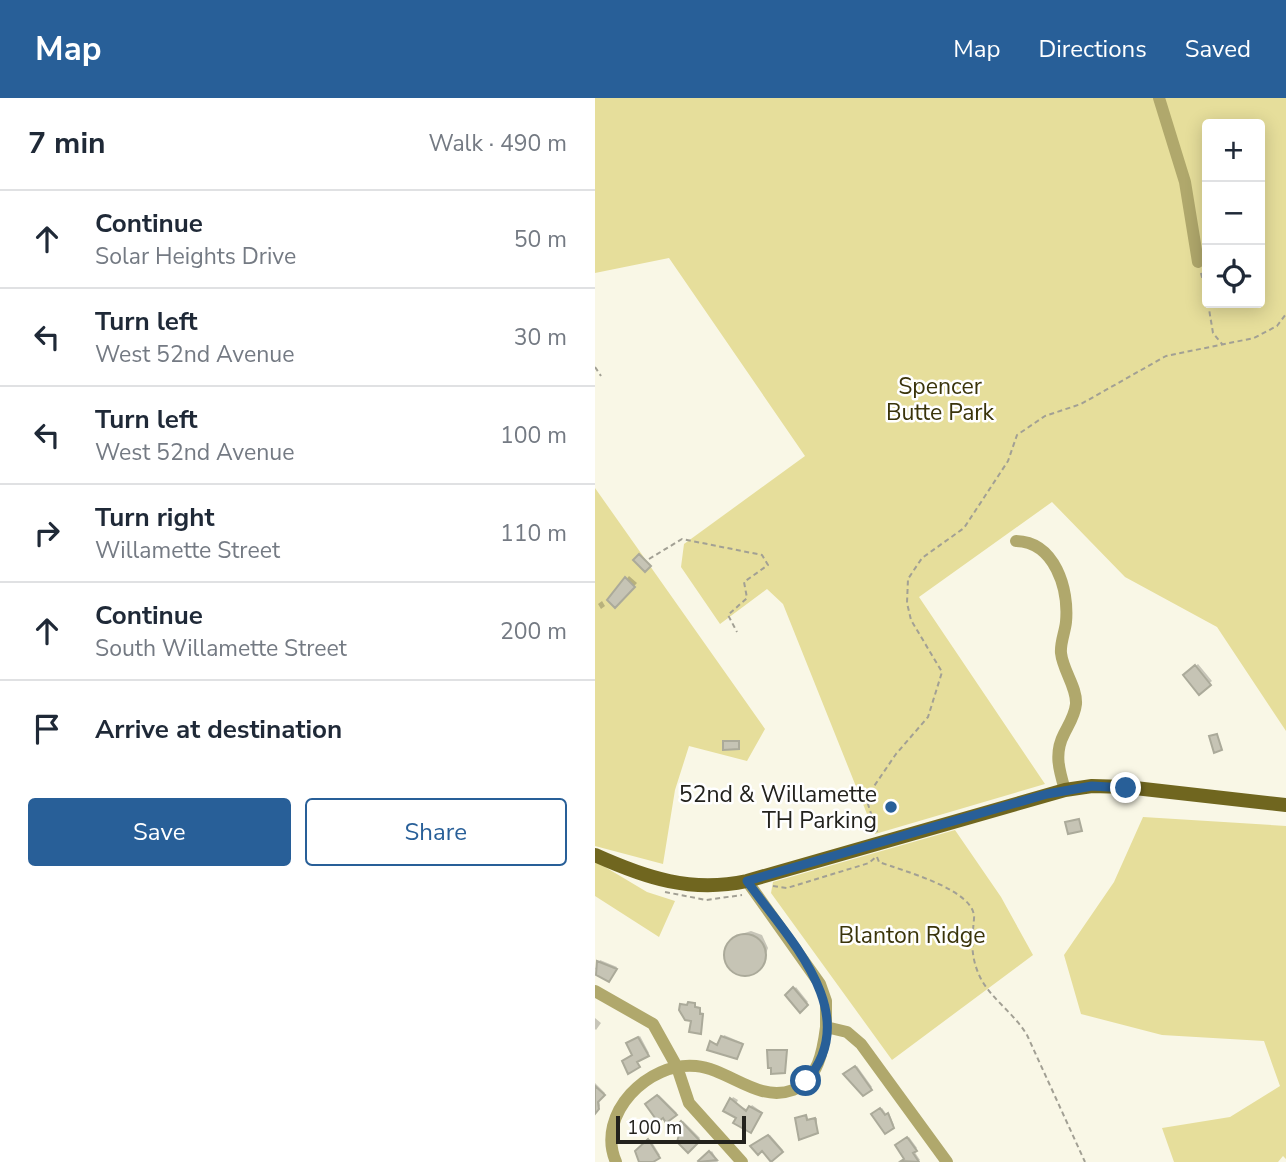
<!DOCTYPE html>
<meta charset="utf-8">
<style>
body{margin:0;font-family:"Nunito Sans",sans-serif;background:#f6f6f7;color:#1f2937}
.controls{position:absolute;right:21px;top:21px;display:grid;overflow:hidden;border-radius:7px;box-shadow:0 4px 18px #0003}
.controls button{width:63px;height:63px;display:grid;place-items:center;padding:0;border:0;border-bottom:2px solid #e0e1e3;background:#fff;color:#1f2937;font:35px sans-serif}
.scale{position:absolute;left:21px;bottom:18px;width:130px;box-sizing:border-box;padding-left:7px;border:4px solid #23221d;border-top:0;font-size:19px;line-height:24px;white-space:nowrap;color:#23221d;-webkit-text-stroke:5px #fff;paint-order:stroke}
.stop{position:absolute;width:21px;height:21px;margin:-16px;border:5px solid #285f98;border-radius:50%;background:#fff}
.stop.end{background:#285f98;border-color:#fff;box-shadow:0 2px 7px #0008}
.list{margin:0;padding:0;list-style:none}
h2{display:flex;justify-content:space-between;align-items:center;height:91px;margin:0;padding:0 28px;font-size:30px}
h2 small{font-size:23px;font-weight:400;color:#747a83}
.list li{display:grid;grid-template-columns:46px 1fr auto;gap:21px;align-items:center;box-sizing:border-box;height:98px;padding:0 28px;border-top:2px solid #e0e1e3}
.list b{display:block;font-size:26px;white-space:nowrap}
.list p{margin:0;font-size:23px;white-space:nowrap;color:#747a83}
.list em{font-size:23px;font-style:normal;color:#747a83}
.actions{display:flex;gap:14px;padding:21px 28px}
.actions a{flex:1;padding:16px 0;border:2px solid #285f98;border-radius:7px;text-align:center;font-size:24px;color:#285f98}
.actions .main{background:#285f98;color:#fff}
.icon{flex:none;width:38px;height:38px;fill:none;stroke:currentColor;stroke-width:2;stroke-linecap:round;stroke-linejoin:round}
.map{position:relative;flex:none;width:691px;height:1064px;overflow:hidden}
header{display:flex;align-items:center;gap:42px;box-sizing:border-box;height:98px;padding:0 35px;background:#285f98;color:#fff}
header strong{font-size:33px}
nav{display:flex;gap:38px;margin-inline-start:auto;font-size:24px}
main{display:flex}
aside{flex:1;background:#fff}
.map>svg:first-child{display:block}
.green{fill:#e6de9b;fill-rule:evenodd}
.shadow{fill:#0003}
.building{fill:#c6c4b5;stroke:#abaa9a;stroke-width:2}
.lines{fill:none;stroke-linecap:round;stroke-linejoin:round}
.path{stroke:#a2a094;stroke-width:2;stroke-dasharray:5 3.5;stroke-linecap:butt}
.minor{stroke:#b0a86c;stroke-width:12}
.major{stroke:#70661f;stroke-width:14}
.route{stroke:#285f98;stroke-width:9}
.poi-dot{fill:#285f98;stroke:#fff;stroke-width:2.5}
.labels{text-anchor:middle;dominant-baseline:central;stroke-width:5;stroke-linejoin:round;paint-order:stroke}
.park-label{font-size:23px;fill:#3a340a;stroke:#fff}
.poi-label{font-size:23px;fill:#23221d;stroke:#fff;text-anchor:end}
</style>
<header>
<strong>Map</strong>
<nav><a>Map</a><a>Directions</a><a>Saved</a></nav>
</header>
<main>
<aside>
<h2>7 min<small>Walk · 490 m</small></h2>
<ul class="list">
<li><svg class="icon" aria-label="ahead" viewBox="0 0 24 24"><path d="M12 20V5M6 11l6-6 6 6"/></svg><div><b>Continue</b><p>Solar Heights Drive</p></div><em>50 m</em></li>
<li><svg class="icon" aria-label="left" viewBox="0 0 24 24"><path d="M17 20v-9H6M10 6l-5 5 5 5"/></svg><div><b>Turn left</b><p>West 52nd Avenue</p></div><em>30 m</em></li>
<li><svg class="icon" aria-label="left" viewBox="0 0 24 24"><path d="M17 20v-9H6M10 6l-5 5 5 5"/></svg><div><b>Turn left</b><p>West 52nd Avenue</p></div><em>100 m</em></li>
<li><svg class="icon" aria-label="right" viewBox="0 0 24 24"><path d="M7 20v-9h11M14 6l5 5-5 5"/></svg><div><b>Turn right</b><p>Willamette Street</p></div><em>110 m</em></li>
<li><svg class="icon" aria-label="ahead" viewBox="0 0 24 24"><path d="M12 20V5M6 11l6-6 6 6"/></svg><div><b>Continue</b><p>South Willamette Street</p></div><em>200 m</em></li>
<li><svg class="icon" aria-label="arrive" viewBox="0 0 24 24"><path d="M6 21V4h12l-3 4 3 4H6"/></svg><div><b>Arrive at destination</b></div></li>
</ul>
<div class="actions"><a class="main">Save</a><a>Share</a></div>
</aside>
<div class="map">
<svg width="691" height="1064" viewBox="0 0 691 1064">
<rect width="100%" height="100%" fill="#f9f7e6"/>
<!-- green -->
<path class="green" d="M 0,0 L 691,0 L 691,633 L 622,529 L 530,479 L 457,404 L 324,499 L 450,686 L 280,736 L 188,506 L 172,491 L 125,526 L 86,469 L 89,446 L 210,358 L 74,160 L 0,175 ZM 612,26 L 665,26 L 665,205 L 612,205 Z
M 0,390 L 170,631 L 152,663 L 94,648 L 80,692 L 68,766 L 0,748 Z
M 548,719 L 691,728 L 691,1061 L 688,1058 L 683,1064 L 579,1064 L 567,1030 L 635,1019 L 685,988 L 669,943 L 567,937 L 486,916 L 469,857 L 519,784 Z
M 360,732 L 406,799 L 438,857 L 297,962 L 176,795 L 178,784 Z
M 0,763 L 52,794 L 80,803 L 64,839 L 0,798 Z"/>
<!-- shadow -->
<path class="shadow" d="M 34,478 L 42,485 L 20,508 L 15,502 Z
M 7,503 L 10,508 L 6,511 L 3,506 Z
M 603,566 L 617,583 L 604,594 L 590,577 Z
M 156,833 L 167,837 L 173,850 L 166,869 L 149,876 L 133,866 L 131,853 L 143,837 Z
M 5,862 L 22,869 L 16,881 L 0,871 Z
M 201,889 L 213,904 L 205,912 L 193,897 Z
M 101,904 L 100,908 L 106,909 L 105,914 L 109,915 L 105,934 L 86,907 Z
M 0,920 L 6,925 L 1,932 L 0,931 Z
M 129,937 L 148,945 L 143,957 L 116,944 L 125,946 Z
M 45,938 L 54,955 L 43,962 L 44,968 L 34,973 L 39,957 L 35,944 Z
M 262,968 L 277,989 L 269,996 L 251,976 Z
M 0,985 L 10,995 L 4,1001 L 5,1008 L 0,1013 Z
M 64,997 L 82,1015 L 72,1022 L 52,1006 Z
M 138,999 L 143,1002 L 141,1006 L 153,1012 L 157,1007 L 167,1014 L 157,1032 L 130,1012 Z
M 287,1010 L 292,1017 L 294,1015 L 299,1027 L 290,1034 L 278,1017 Z
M 212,1017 L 213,1021 L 222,1020 L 222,1033 L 201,1020 Z
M 88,1023 L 105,1040 L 93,1053 L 80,1031 Z
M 175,1037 L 188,1052 L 177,1062 L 167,1051 L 158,1047 Z
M 314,1039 L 322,1050 L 319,1053 L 325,1062 L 322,1064 L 311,1064 L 302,1048 Z
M 55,1041 L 65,1057 L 48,1064 L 48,1045 Z
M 117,1053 L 123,1064 L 106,1064 L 106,1063 Z"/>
<!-- building -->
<path class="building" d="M 44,456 L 56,468 L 50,474 L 38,462 Z
M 30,479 L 40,489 L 20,510 L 12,502 Z
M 600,567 L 616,587 L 604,597 L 588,577 Z
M 622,636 L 627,652 L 619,655 L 614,638 Z
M 128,643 L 144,643 L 144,651 L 128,652 Z
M 484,721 L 487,733 L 473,736 L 470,724 Z
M129 857a21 21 0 1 1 42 0a21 21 0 1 1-42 0Z
M 2,863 L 22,871 L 14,884 L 1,877 Z
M 198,889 L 213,907 L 205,915 L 190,897 Z
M 93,904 L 100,905 L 100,909 L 105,910 L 105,916 L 108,916 L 106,936 L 94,934 L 96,923 L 90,922 L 84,912 L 85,906 L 92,907 Z
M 126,938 L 148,946 L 142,961 L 112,952 L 115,943 L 122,947 Z
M 43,939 L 54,958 L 42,964 L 45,969 L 33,976 L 27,963 L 37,957 L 31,945 Z
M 172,952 L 192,952 L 190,975 L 176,976 L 176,970 L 173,970 Z
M 260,968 L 277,992 L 268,998 L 248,976 Z
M 0,988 L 10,997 L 3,1004 L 4,1011 L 0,1016 Z
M 62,997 L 82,1017 L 71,1025 L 68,1020 L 63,1024 L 50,1006 Z
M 135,1000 L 151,1013 L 154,1008 L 167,1015 L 156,1035 L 138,1025 L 141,1020 L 128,1013 Z
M 285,1010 L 290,1017 L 293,1015 L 299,1030 L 290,1036 L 276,1016 Z
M 211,1017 L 212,1022 L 220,1020 L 223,1035 L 204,1042 L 200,1020 Z
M 86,1023 L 105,1043 L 93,1055 L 82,1044 L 84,1037 L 78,1031 Z
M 173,1037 L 188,1054 L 176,1064 L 167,1053 L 163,1057 L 155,1048 Z
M 312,1039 L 322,1053 L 318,1055 L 324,1064 L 306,1063 L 309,1061 L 300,1047 Z
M 53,1041 L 65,1060 L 58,1064 L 44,1064 L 40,1053 Z
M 114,1053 L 122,1062 L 104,1064 L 103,1063 Z"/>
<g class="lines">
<!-- path -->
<path class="path" d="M 606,175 L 612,200
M 613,205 L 618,235 L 627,246
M 0,269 L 6,278
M 54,461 L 87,441 L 167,457 L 173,467 L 149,484 L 152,500 L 133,517 L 142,534
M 282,734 L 271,700 L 301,656 L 333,619 L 347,574 L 316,522 L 312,505 L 313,481 L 327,460 L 369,430 L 413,363 L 422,337 L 450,318 L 486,306 L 571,258 L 659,240 L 682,228 L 691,216
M 282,759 L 284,764 C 308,773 382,792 379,821 C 377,842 375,858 385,879 C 396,901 419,915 432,937 L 490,1064
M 178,788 L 192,790 L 274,765 L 281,759
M 70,794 L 111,802 L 147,797"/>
<!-- minor -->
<path class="minor" d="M 564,0 L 590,84 L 603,164
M 421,443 C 460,444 474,491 471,524 C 470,534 465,545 466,555 C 468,573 482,589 481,606 C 480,617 474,626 469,636 C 459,655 464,672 470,692
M 152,783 L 225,886 L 231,903 L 231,929 L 252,934 L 266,946 L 352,1064
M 0,893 L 58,926 L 82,969 L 94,1005 L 147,1064
M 21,1064 C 0,1016 54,963 101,968 C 134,971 163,1005 198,992 C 223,982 228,953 231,929"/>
<!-- major -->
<path class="major" d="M 0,757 C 51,780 96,795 152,783 L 470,692 L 497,688 L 531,689 L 691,707"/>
</g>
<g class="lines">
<!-- route -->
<path class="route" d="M 211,983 C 271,915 190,837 152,783 L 452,696 L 497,688 L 531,690"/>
</g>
<!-- markers -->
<circle class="poi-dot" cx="296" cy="709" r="7"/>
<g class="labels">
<!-- park labels -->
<g class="park-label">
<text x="345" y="288">Spencer<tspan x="345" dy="26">Butte Park</tspan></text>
<text x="317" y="837">Blanton Ridge</text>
</g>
<!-- poi labels -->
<g class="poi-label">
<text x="282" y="696">52nd &amp; Willamette<tspan x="282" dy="26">TH Parking</tspan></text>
</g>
</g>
</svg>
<div class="controls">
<button>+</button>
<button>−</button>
<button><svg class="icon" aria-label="locate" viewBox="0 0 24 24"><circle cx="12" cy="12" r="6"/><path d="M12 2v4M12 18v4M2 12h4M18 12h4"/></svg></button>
</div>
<div class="scale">100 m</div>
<div class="stop" style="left:211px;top:983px"></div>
<div class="stop end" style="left:531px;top:690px"></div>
</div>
</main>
